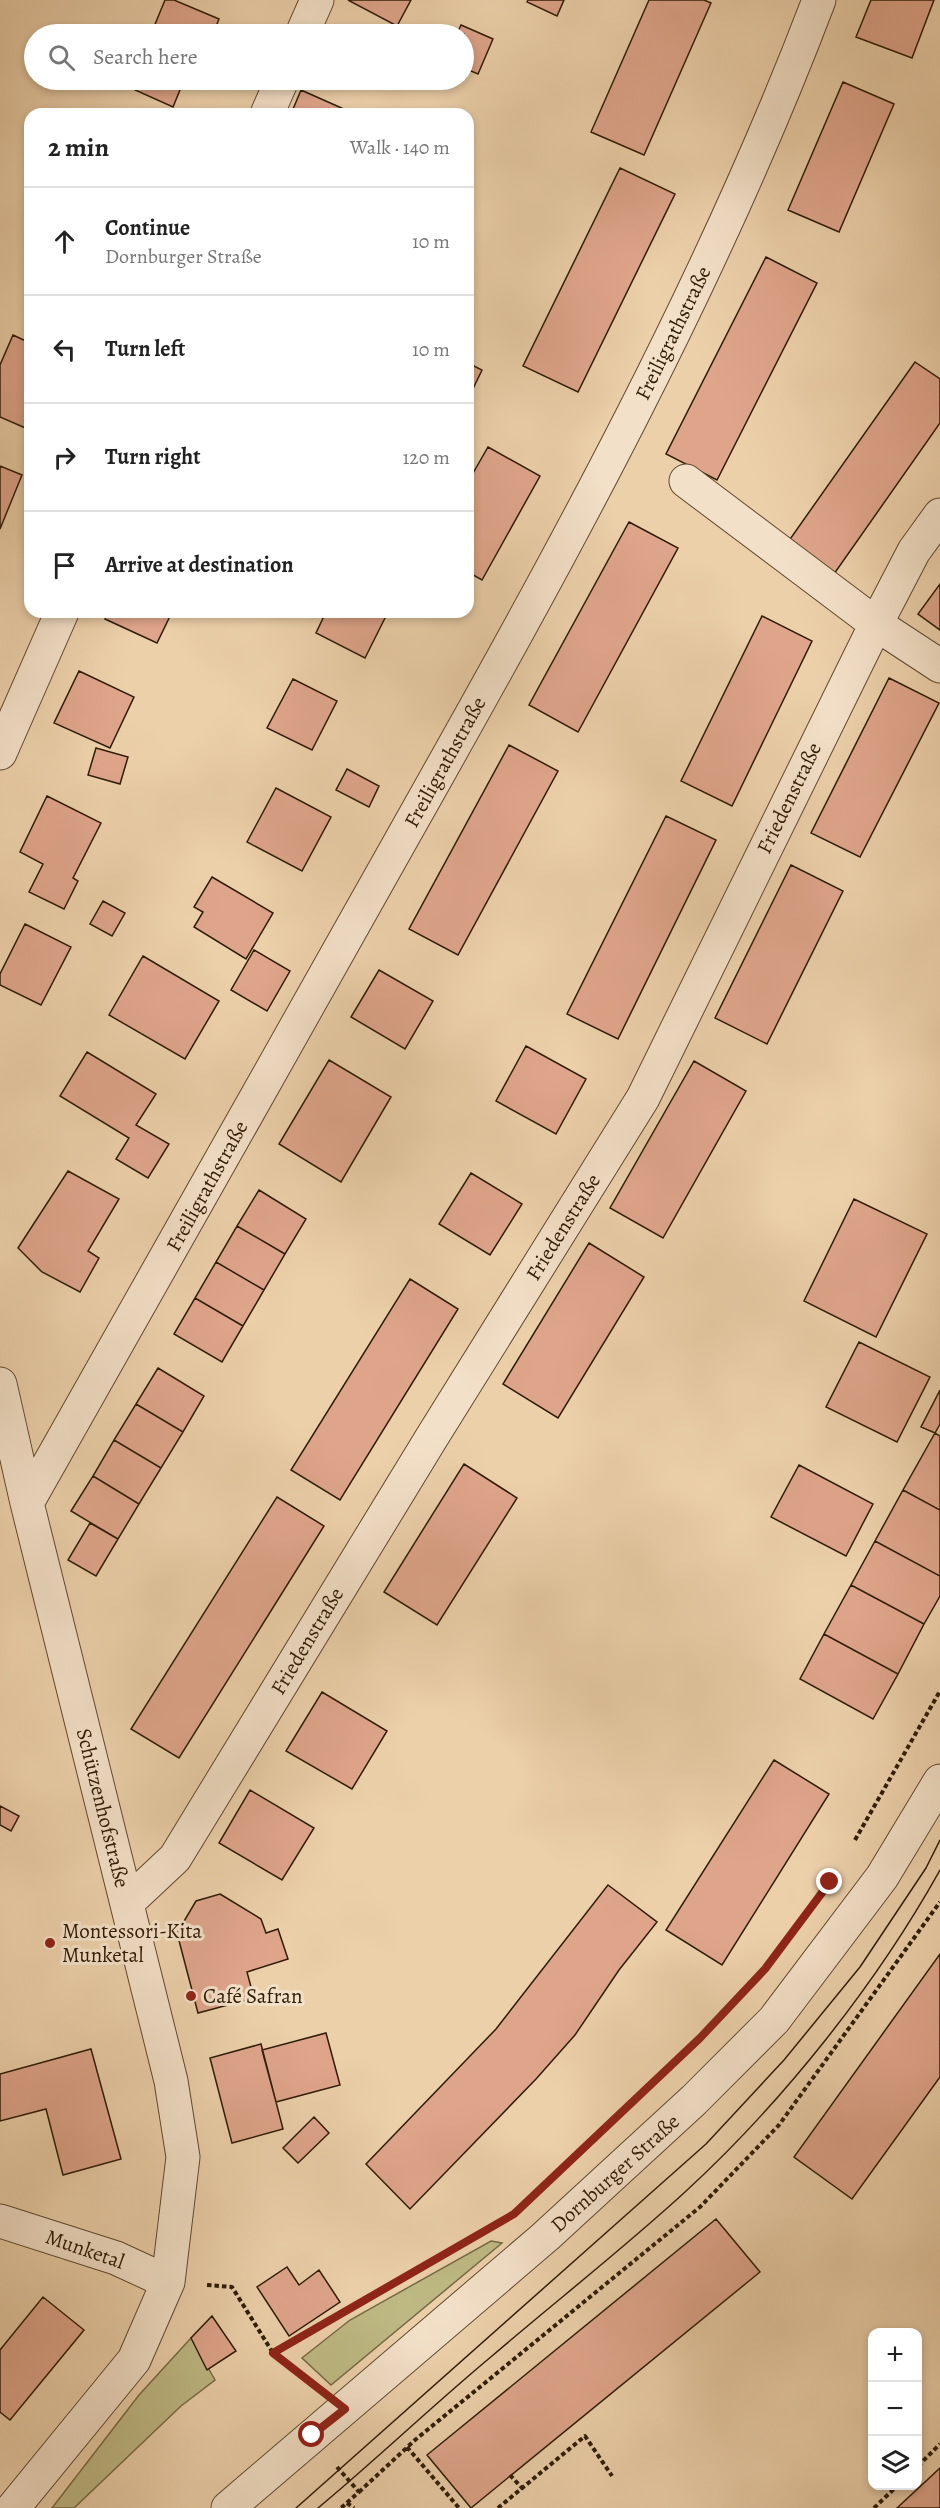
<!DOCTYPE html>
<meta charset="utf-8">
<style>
body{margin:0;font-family:Alegreya,serif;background:#f2f2f2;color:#222}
.controls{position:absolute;right:18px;bottom:18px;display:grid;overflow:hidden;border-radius:12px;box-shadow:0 3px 9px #0003}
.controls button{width:54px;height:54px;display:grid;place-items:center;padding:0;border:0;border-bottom:2px solid #e0e0e0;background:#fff;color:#222;font:30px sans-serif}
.stop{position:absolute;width:18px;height:18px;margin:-14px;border:4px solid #8f2418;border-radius:50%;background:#fff}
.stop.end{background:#8f2418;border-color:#fff;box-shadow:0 2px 6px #0008}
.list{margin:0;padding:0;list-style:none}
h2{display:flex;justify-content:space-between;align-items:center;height:78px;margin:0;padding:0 24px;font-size:26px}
h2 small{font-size:20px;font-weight:400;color:#767676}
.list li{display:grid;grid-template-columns:39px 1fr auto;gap:18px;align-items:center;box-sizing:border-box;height:108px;padding:0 24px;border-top:2px solid #e0e0e0}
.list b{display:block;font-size:22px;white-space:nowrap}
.list p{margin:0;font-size:20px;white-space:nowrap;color:#767676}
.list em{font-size:20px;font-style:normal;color:#767676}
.icon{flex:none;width:33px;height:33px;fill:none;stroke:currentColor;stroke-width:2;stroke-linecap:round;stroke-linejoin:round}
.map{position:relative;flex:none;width:940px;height:2508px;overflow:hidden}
.search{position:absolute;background:#fff;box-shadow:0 3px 9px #0003;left:24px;top:24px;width:450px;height:66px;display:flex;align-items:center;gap:15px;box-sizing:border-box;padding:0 21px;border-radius:33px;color:#767676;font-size:22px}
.panel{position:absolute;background:#fff;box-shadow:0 3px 9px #0003;left:24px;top:108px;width:450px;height:510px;border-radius:18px}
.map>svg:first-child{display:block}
.green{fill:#beb984;stroke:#766a44;stroke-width:1.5}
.building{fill:#dfa58b;stroke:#2e1c05;stroke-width:1.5}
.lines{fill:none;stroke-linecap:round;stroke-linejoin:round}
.minor-casing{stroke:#5e492e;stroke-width:35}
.path{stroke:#2e1c05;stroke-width:4;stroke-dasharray:4.5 3;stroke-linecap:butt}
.minor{stroke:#f3e0c8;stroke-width:33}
.tram{stroke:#2e1c05;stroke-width:1.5}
.route{stroke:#8f2418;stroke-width:8}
.poi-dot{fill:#8f2418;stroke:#f3e0c8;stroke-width:2}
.labels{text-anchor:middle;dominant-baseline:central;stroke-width:6;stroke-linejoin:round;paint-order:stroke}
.street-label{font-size:21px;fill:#2e1c05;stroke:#f3e0c8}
.poi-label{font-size:21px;fill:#2e1c05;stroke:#f3e0c8;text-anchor:start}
</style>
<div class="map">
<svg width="940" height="2508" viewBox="0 0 940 2508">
<rect width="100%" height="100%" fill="#ecd0aa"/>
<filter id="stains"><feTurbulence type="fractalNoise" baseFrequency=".00333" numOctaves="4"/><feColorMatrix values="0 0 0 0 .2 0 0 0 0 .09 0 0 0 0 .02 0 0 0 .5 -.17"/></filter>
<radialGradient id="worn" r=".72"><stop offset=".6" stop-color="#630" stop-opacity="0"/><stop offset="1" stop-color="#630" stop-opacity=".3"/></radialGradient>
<!-- green -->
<path class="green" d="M 491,2241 L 502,2243 L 331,2385 L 302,2358 L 350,2320 Z
M 191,2338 L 215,2380 L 181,2406 L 74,2508 L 52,2508 L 139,2395 Z"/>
<!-- building -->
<path class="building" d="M 165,0 L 174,0 L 219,19 L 213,34 L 151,34 Z
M 348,0 L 411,0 L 397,26 Z
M 528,0 L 564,0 L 557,16 L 527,2 Z
M 649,0 L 704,0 L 711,3 L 644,155 L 591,132 Z
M 871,0 L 934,0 L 912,58 L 856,37 Z
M 461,25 L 493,39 L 478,74 L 464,68 L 464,34 L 457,34 Z
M 343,26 L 363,34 L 339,34 Z
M 140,80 L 184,80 L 173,107 L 135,90 Z
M 843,82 L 894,104 L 839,232 L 788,210 Z
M 301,90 L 355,114 L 291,114 Z
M 620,168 L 675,194 L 578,392 L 523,366 Z
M 766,257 L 817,283 L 717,480 L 666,454 Z
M 13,335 L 30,343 L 30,430 L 0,417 L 0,365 Z
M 915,362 L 940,379 L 940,423 L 834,574 L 788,542 Z
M 468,363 L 482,370 L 468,399 Z
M 488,447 L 540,476 L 482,580 L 468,572 L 468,482 Z
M 0,466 L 22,475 L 0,529 Z
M 629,522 L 678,548 L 578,732 L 529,705 Z
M 940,584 L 940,630 L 918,614 Z
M 108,612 L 172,612 L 157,643 L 105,619 Z
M 326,612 L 388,612 L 365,658 L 316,633 Z
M 762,616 L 812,641 L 732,806 L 681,781 Z
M 79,671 L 134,697 L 110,748 L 54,723 Z
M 889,678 L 939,703 L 860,857 L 811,833 Z
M 293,679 L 337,701 L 312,750 L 267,728 Z
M 509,745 L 558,771 L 458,955 L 409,929 Z
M 96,748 L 128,757 L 120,784 L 88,775 Z
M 347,769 L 379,786 L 369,807 L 336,790 Z
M 276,788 L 331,817 L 302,871 L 247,842 Z
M 47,796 L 101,823 L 73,878 L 78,881 L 64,909 L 29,892 L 43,864 L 20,852 Z
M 666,816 L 716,840 L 618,1039 L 567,1014 Z
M 791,865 L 843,891 L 767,1044 L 715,1018 Z
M 212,877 L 273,913 L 246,959 L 194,927 L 203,912 L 194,907 Z
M 103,901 L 125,913 L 112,936 L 90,924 Z
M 25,924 L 71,947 L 41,1005 L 0,985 L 0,974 Z
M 254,950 L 290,971 L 267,1011 L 231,990 Z
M 143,956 L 219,1001 L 185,1059 L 109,1015 Z
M 379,970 L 433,1001 L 405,1049 L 351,1017 Z
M 526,1046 L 586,1079 L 556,1134 L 496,1101 Z
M 87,1052 L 156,1094 L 136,1125 L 169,1144 L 148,1178 L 116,1159 L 129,1138 L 60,1096 Z
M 329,1060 L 391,1097 L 341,1182 L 279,1144 Z
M 694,1061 L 746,1091 L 663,1238 L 610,1208 Z
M 68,1171 L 119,1199 L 88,1251 L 99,1258 L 80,1292 L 42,1272 L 18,1248 Z
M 471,1173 L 522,1204 L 490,1255 L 439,1224 Z
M 259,1190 L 306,1219 L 285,1254 L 237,1226 Z
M 854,1199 L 927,1234 L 876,1337 L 804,1301 Z
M 237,1226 L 285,1254 L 264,1290 L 216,1262 Z
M 589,1243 L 644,1277 L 558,1418 L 503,1384 Z
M 216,1262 L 264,1290 L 243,1326 L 195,1298 Z
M 410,1279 L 458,1309 L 340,1500 L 291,1470 Z
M 195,1298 L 243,1326 L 222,1362 L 174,1334 Z
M 859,1342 L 930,1377 L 897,1442 L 826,1407 Z
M 158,1368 L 204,1396 L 183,1432 L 136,1404 Z
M 940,1390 L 940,1424 L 935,1433 L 921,1427 Z
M 136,1404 L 183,1432 L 161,1468 L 114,1440 Z
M 935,1433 L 940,1436 L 940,1510 L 903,1490 Z
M 114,1440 L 161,1468 L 139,1504 L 93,1476 Z
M 464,1464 L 517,1498 L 437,1625 L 384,1592 Z
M 799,1465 L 873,1504 L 846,1556 L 771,1517 Z
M 93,1476 L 139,1504 L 118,1539 L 71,1511 Z
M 903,1490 L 940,1510 L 940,1576 L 875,1541 Z
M 277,1497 L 324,1526 L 179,1758 L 131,1729 Z
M 90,1523 L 118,1539 L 96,1576 L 68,1560 Z
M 875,1541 L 940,1576 L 940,1596 L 924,1624 L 851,1585 Z
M 851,1585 L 924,1624 L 898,1674 L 824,1634 Z
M 824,1634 L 898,1674 L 873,1719 L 800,1679 Z
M 322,1692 L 387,1731 L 352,1789 L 286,1751 Z
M 774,1760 L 829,1794 L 722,1965 L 666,1930 Z
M 250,1790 L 314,1828 L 282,1880 L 219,1843 Z
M 0,1806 L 19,1816 L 11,1831 L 0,1825 Z
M 608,1885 L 657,1922 L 619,1970 L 575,2035 L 536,2079 L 410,2209 L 366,2164 L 496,2029 Z
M 220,1894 L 261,1919 L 266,1933 L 278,1929 L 288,1959 L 247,1972 L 254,1998 L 198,2013 L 177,1933 L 196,1901 Z
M 940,1954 L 940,2077 L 852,2199 L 794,2157 Z
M 326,2033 L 340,2085 L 276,2102 L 262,2050 Z
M 261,2044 L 283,2129 L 232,2143 L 210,2058 Z
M 91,2049 L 121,2159 L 63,2175 L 46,2109 L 0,2121 L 0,2074 Z
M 314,2117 L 329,2133 L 298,2163 L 283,2148 Z
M 716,2219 L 760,2272 L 471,2508 L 427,2455 Z
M 287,2267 L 299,2285 L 319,2270 L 340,2302 L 289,2336 L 257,2287 Z
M 43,2297 L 84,2330 L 10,2420 L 0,2412 L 0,2350 Z
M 212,2316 L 236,2351 L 207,2370 L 191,2338 Z
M 940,2468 L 940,2508 L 897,2508 Z"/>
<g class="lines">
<!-- minor casing -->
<g class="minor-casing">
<path id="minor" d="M 302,34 L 317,0
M 267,114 L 282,80
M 686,481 L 876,624 L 940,666
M 0,753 L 62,612
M 0,1384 L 27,1503 L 171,2081 L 183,2157 L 168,2282 L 134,2360 L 13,2508
M 27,1503 C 155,1277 282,1052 409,826 C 560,558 710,288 819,0
M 127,1903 L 175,1858 L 432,1437 L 643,1098 L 876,624 L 914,551 L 940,515
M 0,2221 L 116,2258 L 168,2282
M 228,2508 L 545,2237 L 694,2100 L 774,2020 L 882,1877 L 940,1781"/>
</g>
<!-- path -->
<path class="path" d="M 855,1840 L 940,1691
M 207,2285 L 232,2287 L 273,2353 L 314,2385
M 273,2353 L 493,2227
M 407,2447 L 459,2508
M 918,2466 L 940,2444
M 337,2467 L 359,2492 L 341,2508
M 510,2475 L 523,2489
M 359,2492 L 415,2440 L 700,2207 L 779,2125 L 940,1902
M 347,2503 L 354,2508
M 498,2508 L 585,2436 L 612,2476
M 874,2508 L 897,2486"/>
<!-- minor -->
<use href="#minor" class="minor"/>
<!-- tram -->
<path class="tram" d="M 296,2508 L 706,2144 L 784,2060 L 860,1967 L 926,1868 L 940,1840
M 318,2508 C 377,2459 433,2405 492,2356 C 556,2301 623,2249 685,2192 C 782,2103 876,1985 940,1870"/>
</g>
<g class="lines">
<!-- route -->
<path class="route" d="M 312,2435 L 345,2409 L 273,2353 L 514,2214 L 700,2038 L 765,1969 L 830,1882"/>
</g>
<!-- markers -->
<g class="poi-dot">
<circle cx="50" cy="1943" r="6"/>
<circle cx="191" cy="1996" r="6"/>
</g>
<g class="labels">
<!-- street labels -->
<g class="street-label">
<text transform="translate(673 333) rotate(-64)">Freiligrathstraße</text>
<text transform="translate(445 762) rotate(-61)">Freiligrathstraße</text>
<text transform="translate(789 798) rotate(-64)">Friedenstraße</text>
<text transform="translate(207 1186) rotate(-61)">Freiligrathstraße</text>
<text transform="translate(563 1227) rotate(-58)">Friedenstraße</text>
<text transform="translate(307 1641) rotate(-59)">Friedenstraße</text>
<text transform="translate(103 1808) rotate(76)">Schützenhofstraße</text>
<text transform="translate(615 2173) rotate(-42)">Dornburger Straße</text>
<text transform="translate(85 2249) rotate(19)">Munketal</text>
</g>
<!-- poi labels -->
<g class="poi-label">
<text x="62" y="1931">Montessori-Kita<tspan x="62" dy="24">Munketal</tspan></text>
<text x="203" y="1996">Café Safran</text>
</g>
</g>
<rect width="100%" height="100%" filter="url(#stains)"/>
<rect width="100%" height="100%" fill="url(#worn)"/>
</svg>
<div class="controls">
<button>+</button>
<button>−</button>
<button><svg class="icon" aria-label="layers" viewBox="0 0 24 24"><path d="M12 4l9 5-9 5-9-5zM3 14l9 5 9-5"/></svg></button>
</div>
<div class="stop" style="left:312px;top:2435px"></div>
<div class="stop end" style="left:830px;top:1882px"></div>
<div class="search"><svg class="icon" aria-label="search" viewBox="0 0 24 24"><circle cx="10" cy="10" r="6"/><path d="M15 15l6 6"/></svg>Search here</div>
<section class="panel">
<h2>2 min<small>Walk · 140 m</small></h2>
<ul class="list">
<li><svg class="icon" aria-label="ahead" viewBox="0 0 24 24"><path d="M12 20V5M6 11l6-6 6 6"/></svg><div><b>Continue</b><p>Dornburger Straße</p></div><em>10 m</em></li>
<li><svg class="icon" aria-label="left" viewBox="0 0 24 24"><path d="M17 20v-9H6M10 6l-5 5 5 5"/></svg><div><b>Turn left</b></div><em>10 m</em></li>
<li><svg class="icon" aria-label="right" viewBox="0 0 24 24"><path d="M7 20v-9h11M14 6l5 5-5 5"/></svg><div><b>Turn right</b></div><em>120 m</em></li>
<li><svg class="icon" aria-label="arrive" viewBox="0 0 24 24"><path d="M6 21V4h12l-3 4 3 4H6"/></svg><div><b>Arrive at destination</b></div></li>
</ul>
</section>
</div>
